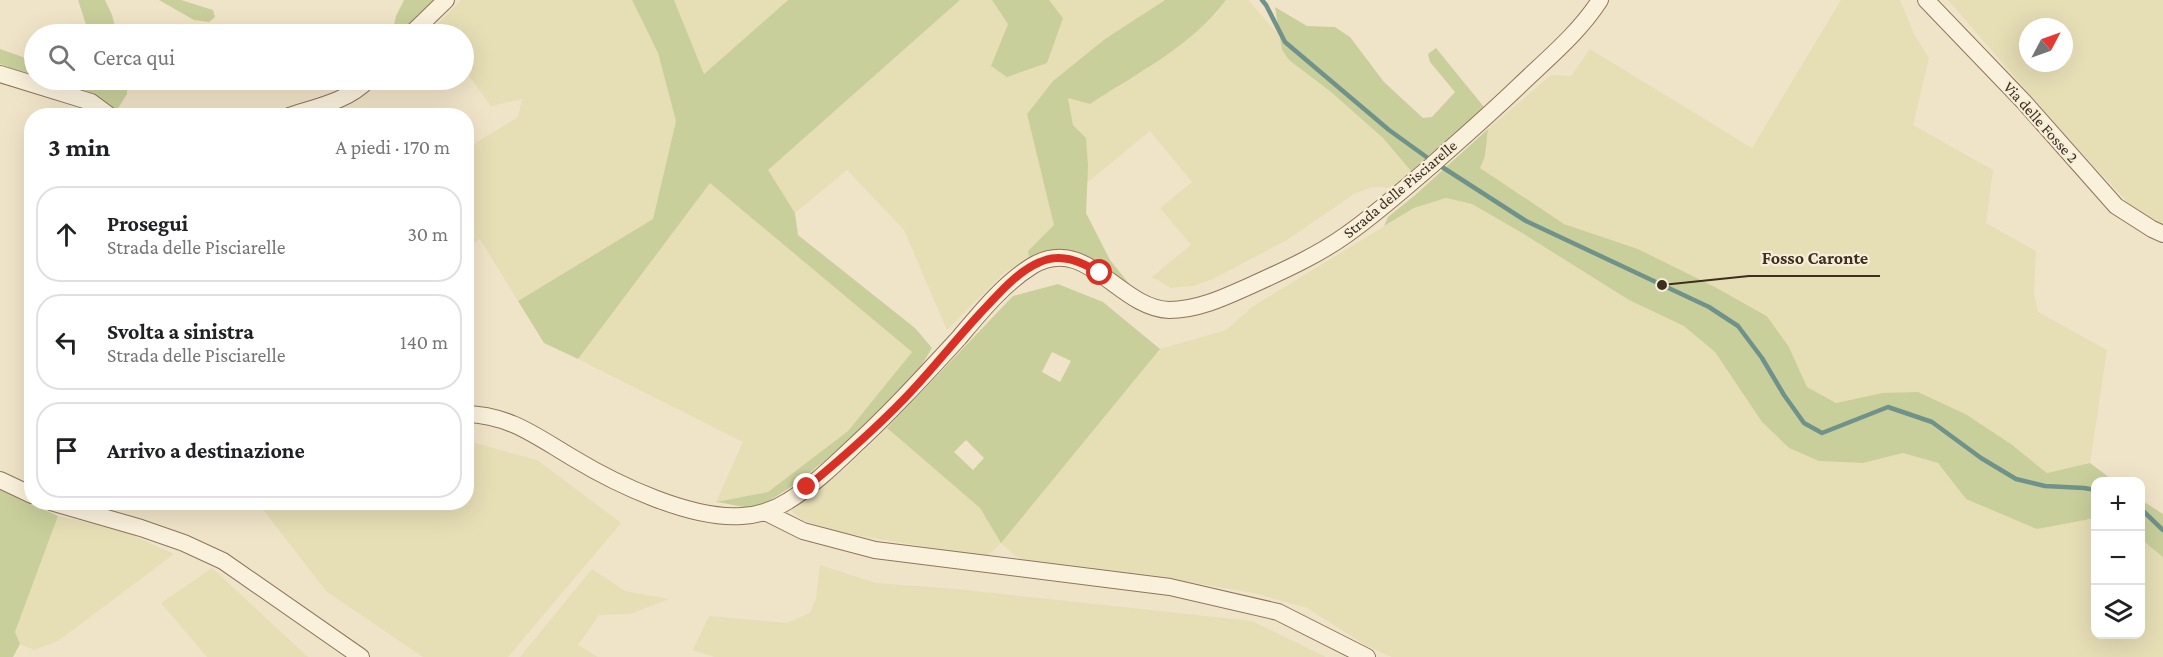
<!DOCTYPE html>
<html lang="it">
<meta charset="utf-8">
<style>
body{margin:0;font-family:"Crimson Pro",serif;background:#f6f6f6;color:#202124}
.controls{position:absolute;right:18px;bottom:18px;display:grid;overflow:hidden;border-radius:12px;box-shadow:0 6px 24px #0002}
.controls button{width:54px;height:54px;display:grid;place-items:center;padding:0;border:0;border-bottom:2px solid #e0e0e0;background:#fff;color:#202124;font:30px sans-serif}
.compass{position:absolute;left:2019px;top:18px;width:54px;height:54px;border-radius:50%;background:#fff;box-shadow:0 6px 24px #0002;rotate:49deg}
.stop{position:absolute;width:18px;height:18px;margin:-14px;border:4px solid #d93025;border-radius:50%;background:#fff}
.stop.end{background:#d93025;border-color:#fff;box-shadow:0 2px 6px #0008}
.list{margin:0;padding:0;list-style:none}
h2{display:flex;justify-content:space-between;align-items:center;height:78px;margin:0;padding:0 24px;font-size:26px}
h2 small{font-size:20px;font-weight:400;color:#757577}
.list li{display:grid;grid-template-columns:39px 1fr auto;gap:18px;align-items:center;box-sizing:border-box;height:96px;margin:0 12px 12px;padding:0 12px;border:2px solid #e0e0e0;border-radius:24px}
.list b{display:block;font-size:22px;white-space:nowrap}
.list p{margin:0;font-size:20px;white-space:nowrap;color:#757577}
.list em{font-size:20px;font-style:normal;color:#757577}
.icon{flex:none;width:33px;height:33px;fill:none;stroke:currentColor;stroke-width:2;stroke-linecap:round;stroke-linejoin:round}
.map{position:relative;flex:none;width:2163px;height:657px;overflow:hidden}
.search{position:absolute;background:#fff;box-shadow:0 6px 24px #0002;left:24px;top:24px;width:450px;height:66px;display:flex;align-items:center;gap:15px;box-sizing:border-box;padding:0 21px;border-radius:33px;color:#757577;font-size:22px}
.panel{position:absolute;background:#fff;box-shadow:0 6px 24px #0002;left:24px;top:108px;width:450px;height:402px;border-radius:24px}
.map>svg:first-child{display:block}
.farmland{fill:#e6deb5;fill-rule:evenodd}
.green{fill:#c9cf9b;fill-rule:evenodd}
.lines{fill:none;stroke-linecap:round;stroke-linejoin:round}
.stream{stroke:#6f938a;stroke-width:4.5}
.street-casing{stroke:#8d765c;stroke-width:18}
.street{stroke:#faf1dc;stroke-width:16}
.route{stroke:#d93025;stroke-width:8}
.labels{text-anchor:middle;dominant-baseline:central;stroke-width:4.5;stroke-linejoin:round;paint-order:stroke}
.street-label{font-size:16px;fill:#3d2e20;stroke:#f7eed8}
.leader{fill:none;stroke:#3d2e20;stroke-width:2}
.callout-dot{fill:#3d2e20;stroke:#f7eed8;stroke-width:2}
.callout-label{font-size:18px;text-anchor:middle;font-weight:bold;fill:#3d2e20;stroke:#f7eed8;stroke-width:4.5;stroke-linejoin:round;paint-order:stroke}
</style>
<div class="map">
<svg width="2163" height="657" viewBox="0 0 2163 657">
<rect width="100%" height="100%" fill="#f0e4c8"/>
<!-- farmland -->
<path class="farmland" d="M 461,0 L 632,0 L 658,53 L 676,121 L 653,219 L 518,301 L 480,239 L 467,247 L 466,149 L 518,117 L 522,99 L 491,106 L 464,69 L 464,34 L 438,34 L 434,28 Z
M 674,0 L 788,0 L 704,74 Z
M 960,0 L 992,0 L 1008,24 L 991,66 L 1063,18 L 1049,0 L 1165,0 L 1105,39 L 1053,81 L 1027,114 L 1055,225 L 1028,251 L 1029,259 L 1005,272 L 947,330 L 904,230 L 847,170 L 795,213 L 767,170 Z
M 1226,0 L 1248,0 L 1280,36 L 1282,50 L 1289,60 L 1331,92 L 1383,138 L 1411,171 L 1394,188 L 1372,187 L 1354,194 L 1287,240 L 1213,279 L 1193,286 L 1171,288 L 1152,277 L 1191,245 L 1160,208 L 1192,182 L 1150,131 L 1087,183 L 1086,138 L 1073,125 L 1068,97 L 1090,104 L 1182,44 L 1216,14 Z
M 1841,0 L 1900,0 L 1914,34 L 1929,58 L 1913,125 L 1993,170 L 1986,223 L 2036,251 L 2034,293 L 2038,312 L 2107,350 L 2090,463 L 2047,473 L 2011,444 L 1967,415 L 1882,393 L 1836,403 L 1807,387 L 1789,347 L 1767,315 L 1715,287 L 1638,249 L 1564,224 L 1479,168 L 1486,157 L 1488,129 L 1551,75 L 1571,76 L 1590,49 L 1752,148 Z
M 1948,0 L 2163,0 L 2163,225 L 2133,208 L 2064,134 ZM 2028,27 L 2064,27 L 2064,63 L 2028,63 Z
M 710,182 L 912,352 L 848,431 L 768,492 L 716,502 L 743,442 L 578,359 Z
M 1446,198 L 1472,204 L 1522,233 L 1629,300 L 1684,325 L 1715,352 L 1762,422 L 1789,448 L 1819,461 L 1863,463 L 1903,453 L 1938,463 L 1966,499 L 2095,521 L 2096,634 L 2140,634 L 2141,539 L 2163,557 L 2163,657 L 1392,657 L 1367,646 L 1307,608 L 1254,593 L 1147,575 L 1029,562 L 1015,556 L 1001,543 L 987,557 L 843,533 L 803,520 L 791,511 L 845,469 L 887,428 L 980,508 L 1001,542 L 1160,349 L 1226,330 L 1252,307 L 1414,208 Z
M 467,441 L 537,460 L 621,523 L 508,657 L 423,657 L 326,591 L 258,503 L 466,502 Z
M 58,516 L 119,529 L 174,554 L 58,641 L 34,650 L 20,644 L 15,632 Z
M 820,565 L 876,583 L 956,589 L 1252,621 L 1326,657 L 714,657 L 693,650 L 709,616 L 787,623 L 810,613 L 816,599 Z
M 212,568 L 308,657 L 207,657 L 161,603 Z
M 592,569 L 625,591 L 669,599 L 630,614 L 599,615 L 578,645 L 598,657 L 520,657 Z"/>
<!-- green -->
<path class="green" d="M 78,0 L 105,0 L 112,15 L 117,34 L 89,34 Z
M 159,0 L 181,0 L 213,10 L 215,17 L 209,22 L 194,20 Z
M 404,0 L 437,0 L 401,34 L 392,34 L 396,16 Z
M 632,0 L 674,0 L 704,74 L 788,0 L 960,0 L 768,170 L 795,213 L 798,235 L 915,328 L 932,348 C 927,356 923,364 917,371 C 890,403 791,500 752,507 C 742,508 727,503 716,502 L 768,492 L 848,431 L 912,352 L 710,183 L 578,359 L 544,343 L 518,301 L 653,219 L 676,121 L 658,53 Z
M 992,0 L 1049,0 L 1063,18 L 1047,63 L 1007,77 L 991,66 L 1008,24 Z
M 1165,0 L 1226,0 C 1192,46 1137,73 1090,104 L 1068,98 L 1073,125 L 1086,138 L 1088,166 L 1086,213 L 1110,260 L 1135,291 L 1092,258 L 1074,253 L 1029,259 L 1028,251 L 1054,225 L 1027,114 L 1053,81 L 1105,39 Z
M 1275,7 L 1307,26 L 1335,27 L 1350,37 L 1384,82 L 1423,118 L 1432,117 L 1455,92 L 1430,62 L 1428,54 L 1436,48 L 1484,107 L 1411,171 L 1383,138 L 1331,92 L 1289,60 L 1282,50 Z
M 0,49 L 34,61 L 34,77 L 0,64 Z
M 43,80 L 127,80 L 127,94 L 115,113 Z
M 1488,129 L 1485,157 L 1480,168 L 1564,224 L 1638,249 L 1715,287 L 1767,316 L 1789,347 L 1807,387 L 1836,403 L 1882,393 L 1918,392 L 1967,415 L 2011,444 L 2047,473 L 2090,463 L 2114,481 L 2096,482 L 2095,521 L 2090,519 L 2037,529 L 1966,499 L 1938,463 L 1903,453 L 1863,463 L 1819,461 L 1789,448 L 1762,422 L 1715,352 L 1684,326 L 1629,300 L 1522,233 L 1472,204 L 1446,198 L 1414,208 L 1384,226 L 1388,217 L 1414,196 Z
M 1058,284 L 1103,302 L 1160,349 L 1001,543 L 980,508 L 887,428 L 1013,296 ZM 1052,352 L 1071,361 L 1060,382 L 1042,372 ZM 966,440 L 984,458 L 973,470 L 954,452 Z
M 0,490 L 58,516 L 15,632 L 20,644 L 13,657 L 0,657 Z
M 2141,500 L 2163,514 L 2163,557 L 2141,539 Z"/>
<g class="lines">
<!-- stream -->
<path class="stream" d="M 1262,0 L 1266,5 L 1285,42 L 1389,130 L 1432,161
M 1439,165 L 1526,221 L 1709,307 L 1738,326 L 1762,358 L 1784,395 L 1804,423 L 1822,433 L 1888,407 L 1932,422 L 1981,458 L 2016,479 L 2045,486 L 2084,488 L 2096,490
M 2140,508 L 2163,530"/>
<!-- street casing -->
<g class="street-casing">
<path id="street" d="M 1926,0 L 2024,102 L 2116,206 L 2152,229 L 2163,234
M 411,34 L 446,0
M 0,74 L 91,102 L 110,116
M 289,116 C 316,107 348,101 368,80
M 466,414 C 510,415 537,437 573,458 C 616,484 691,520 742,516 C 758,515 774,510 788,501 C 811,487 832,467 852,448 C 890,413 923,377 958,339 C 980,313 1003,284 1032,266 C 1086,233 1118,308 1169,310 C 1199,310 1227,296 1254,284 C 1285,270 1318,255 1346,235 C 1376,214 1404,189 1432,165 C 1461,139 1491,113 1519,86 C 1547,59 1579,33 1600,0
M 0,480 L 32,495
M 51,502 L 141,528 L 184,543 L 223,561 L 361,657
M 765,512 L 803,531 L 875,550 L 1170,587 L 1278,612 L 1367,657"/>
</g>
<!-- street -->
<use href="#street" class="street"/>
</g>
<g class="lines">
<!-- route -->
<path class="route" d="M 807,487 C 841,459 875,429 905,398 C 934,368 959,335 988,305 C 1003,289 1019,271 1040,262 C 1061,252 1082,262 1100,273"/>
</g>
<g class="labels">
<!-- street labels -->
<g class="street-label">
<text transform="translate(2041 122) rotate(48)">Via delle Fosse 2</text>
<text transform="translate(1400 189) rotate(-40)">Strada delle Pisciarelle</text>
</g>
</g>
<!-- callouts -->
<path class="leader" d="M1662 285L1749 276H1880"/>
<circle class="callout-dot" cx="1662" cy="285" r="6"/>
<g class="callout-label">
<text x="1815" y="264">Fosso Caronte</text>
</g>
</svg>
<div class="controls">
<button>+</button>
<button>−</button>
<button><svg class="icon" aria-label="layers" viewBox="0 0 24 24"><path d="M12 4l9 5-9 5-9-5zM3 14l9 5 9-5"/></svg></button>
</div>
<svg class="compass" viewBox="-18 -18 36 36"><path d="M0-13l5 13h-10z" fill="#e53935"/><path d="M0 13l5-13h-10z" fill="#757577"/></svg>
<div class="stop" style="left:1100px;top:273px"></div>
<div class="stop end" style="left:807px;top:487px"></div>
<div class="search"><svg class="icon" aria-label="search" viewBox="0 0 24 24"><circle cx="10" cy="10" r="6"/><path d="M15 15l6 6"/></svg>Cerca qui</div>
<section class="panel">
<h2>3 min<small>A piedi · 170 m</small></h2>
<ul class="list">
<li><svg class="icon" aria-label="ahead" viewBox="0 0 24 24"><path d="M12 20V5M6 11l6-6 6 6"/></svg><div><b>Prosegui</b><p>Strada delle Pisciarelle</p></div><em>30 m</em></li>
<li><svg class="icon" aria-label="left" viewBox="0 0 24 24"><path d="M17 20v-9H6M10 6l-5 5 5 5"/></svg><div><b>Svolta a sinistra</b><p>Strada delle Pisciarelle</p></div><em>140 m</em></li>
<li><svg class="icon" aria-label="arrive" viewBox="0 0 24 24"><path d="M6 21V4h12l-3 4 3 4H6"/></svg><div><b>Arrivo a destinazione</b></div></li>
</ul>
</section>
</div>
